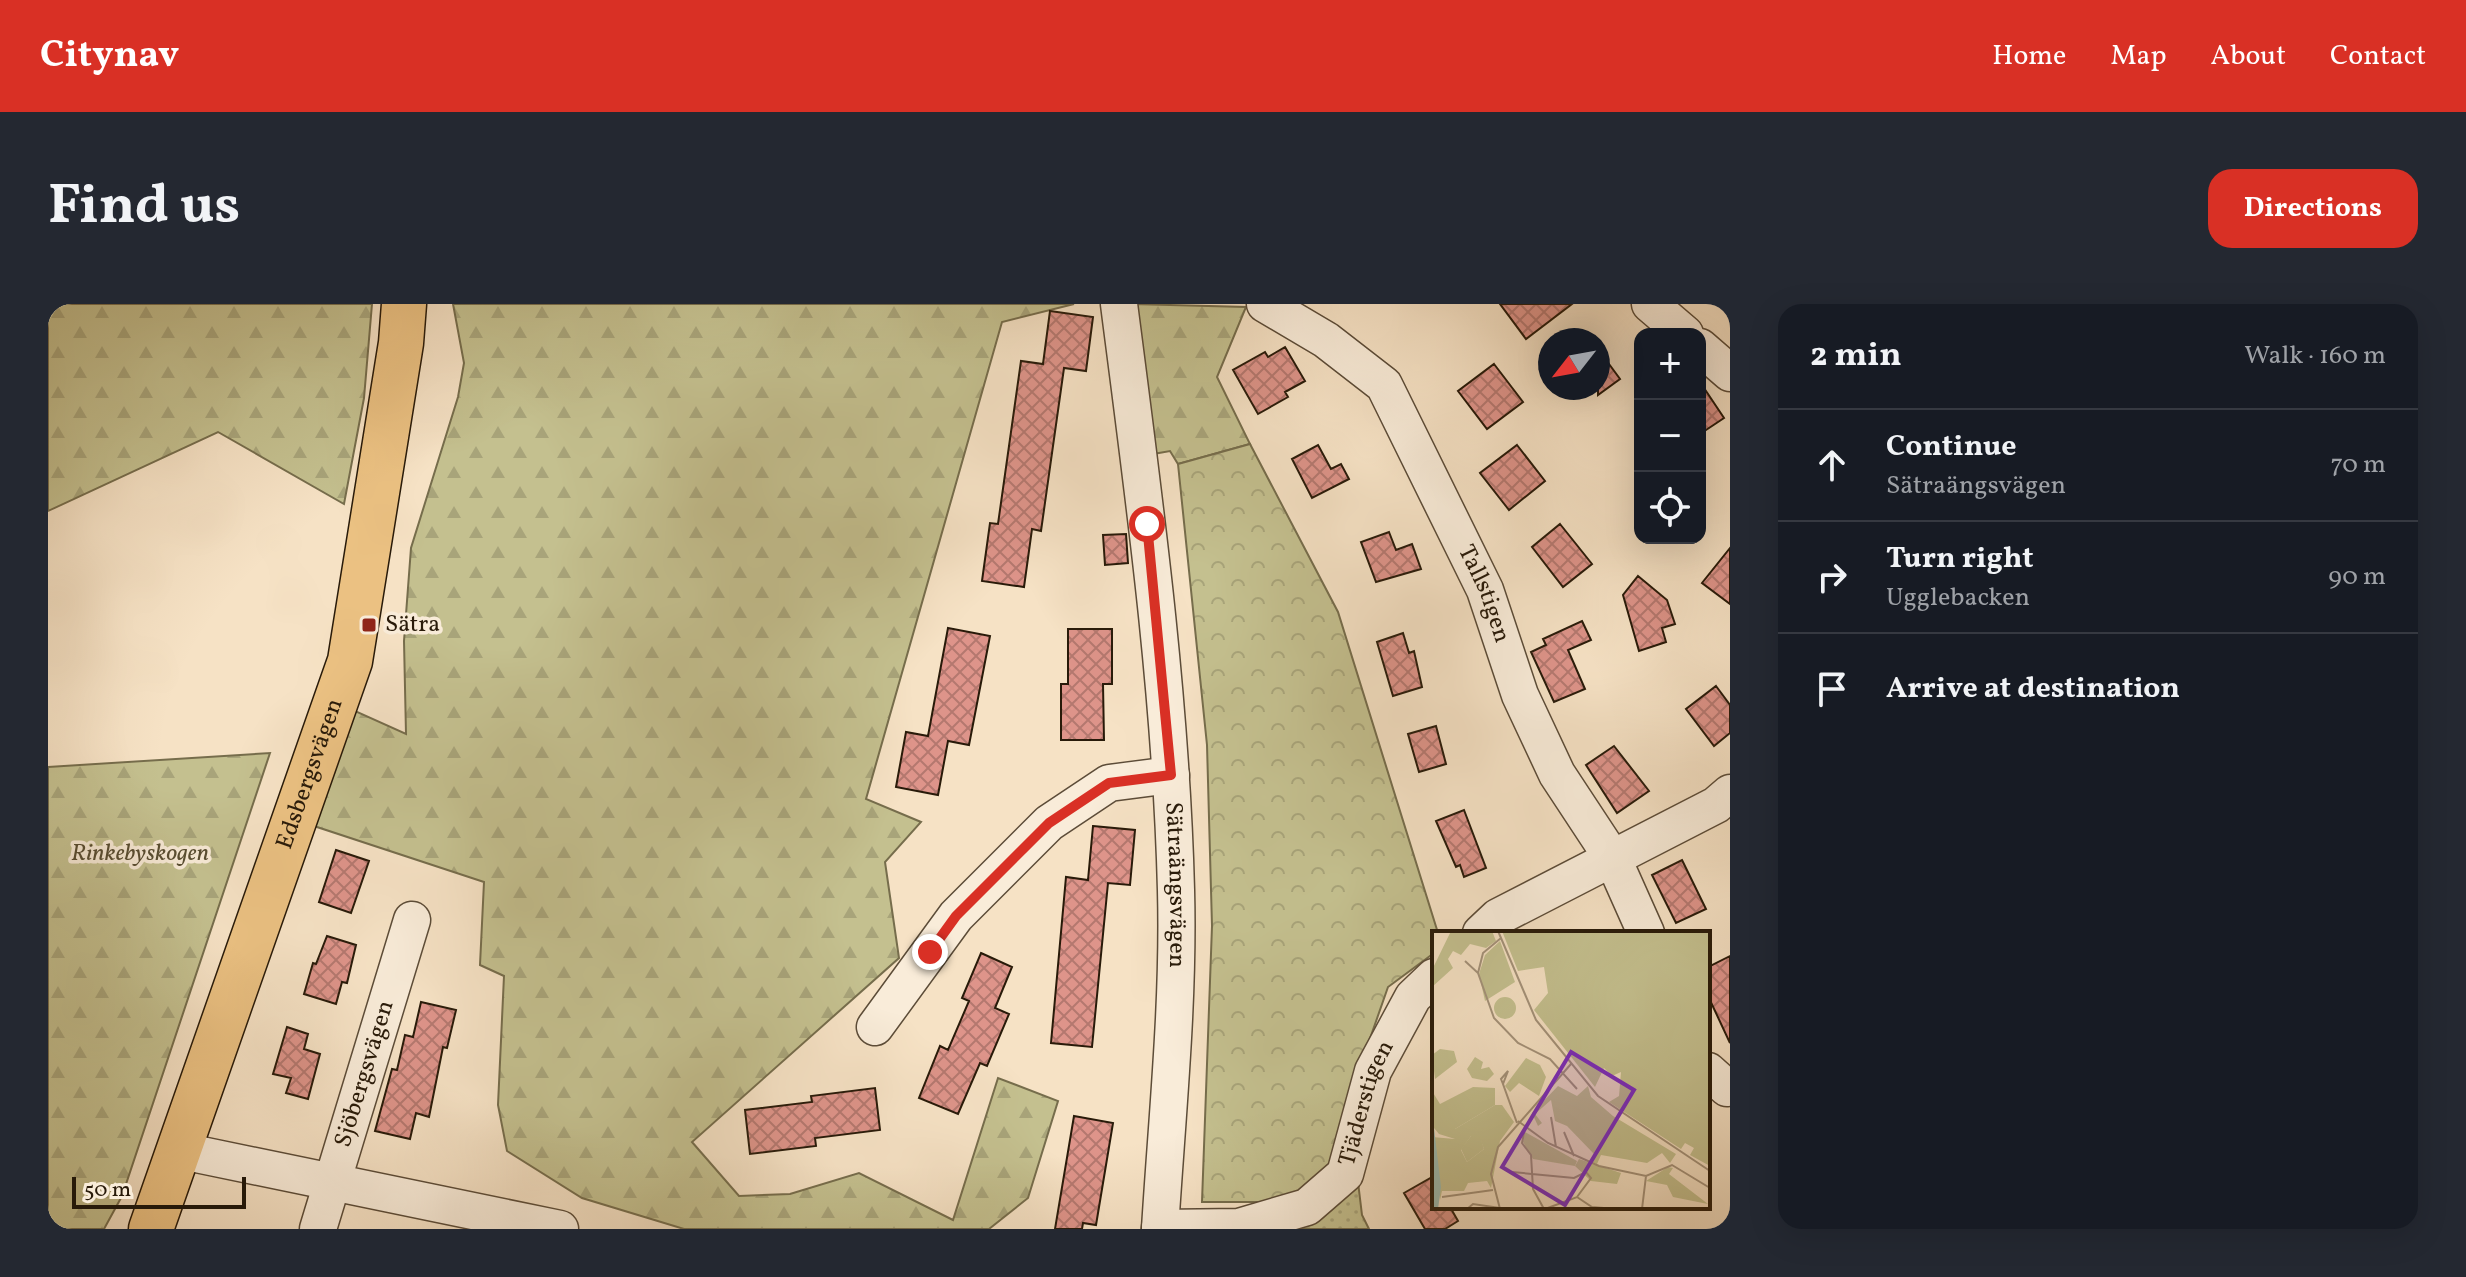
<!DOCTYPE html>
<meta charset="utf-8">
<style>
body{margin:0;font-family:Vollkorn,serif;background:#242831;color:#f1f3f6}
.controls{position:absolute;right:24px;top:24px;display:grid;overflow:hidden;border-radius:16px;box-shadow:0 8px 32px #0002}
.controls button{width:72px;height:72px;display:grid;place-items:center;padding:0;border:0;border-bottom:2px solid #363941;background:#171b24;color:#f1f3f6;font:40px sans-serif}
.compass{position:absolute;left:1490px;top:24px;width:72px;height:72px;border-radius:50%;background:#171b24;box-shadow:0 8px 32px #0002;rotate:239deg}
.scale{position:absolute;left:24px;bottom:20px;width:174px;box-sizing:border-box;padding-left:8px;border:4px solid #281a09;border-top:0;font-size:22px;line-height:28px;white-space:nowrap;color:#281a09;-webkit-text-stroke:6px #f9ecd9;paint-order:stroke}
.stop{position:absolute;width:24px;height:24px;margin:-18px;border:6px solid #d93025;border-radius:50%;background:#fff}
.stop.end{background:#d93025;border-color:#fff;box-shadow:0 2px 8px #0008}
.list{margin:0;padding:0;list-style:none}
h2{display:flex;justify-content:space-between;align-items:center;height:104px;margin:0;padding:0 32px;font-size:34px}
h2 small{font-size:26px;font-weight:400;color:#9ea1a6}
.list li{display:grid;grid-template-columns:52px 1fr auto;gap:24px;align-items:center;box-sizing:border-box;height:112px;padding:0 32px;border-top:2px solid #363941}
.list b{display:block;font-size:30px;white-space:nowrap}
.list p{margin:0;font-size:26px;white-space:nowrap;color:#9ea1a6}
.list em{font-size:26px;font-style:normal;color:#9ea1a6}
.icon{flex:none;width:44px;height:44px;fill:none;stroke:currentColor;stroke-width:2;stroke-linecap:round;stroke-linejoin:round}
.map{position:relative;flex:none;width:1682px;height:925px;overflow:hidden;border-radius:24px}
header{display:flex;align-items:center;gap:48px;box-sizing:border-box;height:112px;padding:0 40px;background:#d93025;color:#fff}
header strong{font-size:38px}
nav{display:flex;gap:44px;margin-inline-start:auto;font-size:28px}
.intro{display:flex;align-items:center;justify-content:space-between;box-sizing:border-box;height:192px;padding:0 48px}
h1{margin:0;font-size:56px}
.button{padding:20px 36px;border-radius:24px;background:#d93025;color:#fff;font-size:28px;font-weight:700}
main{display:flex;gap:48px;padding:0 48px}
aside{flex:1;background:#171b24;border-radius:24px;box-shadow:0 8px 32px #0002}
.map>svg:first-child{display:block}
.grass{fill:url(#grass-dots);stroke:#766d4c;stroke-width:2}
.forest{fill:url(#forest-firs);stroke:#766d4c;stroke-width:2}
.park{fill:url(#park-crowns);stroke:#766d4c;stroke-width:2}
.building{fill:url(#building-cross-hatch);stroke:#281a09;stroke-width:2}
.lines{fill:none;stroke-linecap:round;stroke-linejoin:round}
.minor-casing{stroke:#5c4c38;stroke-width:39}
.major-casing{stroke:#281a09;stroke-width:47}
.minor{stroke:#f9ecd9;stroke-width:36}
.major{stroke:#ebc182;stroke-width:44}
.route{stroke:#d93025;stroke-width:10}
.poi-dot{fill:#8f2418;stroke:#f9ecd9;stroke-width:3}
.labels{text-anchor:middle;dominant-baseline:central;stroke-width:7;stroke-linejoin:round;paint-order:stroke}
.street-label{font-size:24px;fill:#281a09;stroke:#f9ecd9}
.poi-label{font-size:24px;fill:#281a09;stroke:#f9ecd9;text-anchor:start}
.park-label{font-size:24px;font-style:italic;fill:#574c31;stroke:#f9ecd9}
.inset-road{fill:none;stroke:#a4927a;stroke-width:2}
.view{fill:#7b2cbf;fill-opacity:0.15;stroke:#7b2cbf;stroke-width:4}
.inset-edge{fill:none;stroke:#281a09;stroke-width:4}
</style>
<header>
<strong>Citynav</strong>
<nav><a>Home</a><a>Map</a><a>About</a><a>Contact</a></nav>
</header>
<div class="intro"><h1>Find us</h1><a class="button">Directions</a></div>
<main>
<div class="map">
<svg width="1682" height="925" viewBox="0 0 1682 925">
<defs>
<pattern id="grass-dots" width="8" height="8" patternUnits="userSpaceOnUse" patternTransform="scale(2)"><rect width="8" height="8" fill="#c4c08f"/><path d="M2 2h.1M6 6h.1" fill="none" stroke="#a8a47a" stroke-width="1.8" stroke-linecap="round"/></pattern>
<pattern id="forest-firs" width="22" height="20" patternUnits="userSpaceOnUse" patternTransform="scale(2)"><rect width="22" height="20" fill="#c4c08f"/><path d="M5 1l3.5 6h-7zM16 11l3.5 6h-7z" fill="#a8a47a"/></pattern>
<pattern id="park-crowns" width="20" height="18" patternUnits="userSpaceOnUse" patternTransform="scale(2)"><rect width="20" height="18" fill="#c4c08f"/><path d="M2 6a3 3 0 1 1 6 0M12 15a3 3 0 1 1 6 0" fill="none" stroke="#a8a47a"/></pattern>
<pattern id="building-cross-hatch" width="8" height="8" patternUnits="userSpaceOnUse" patternTransform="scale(2)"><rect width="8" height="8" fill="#de948a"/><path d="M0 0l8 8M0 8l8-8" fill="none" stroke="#b4786f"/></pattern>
</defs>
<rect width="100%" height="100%" fill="#f6e2c5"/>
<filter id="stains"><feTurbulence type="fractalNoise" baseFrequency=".0025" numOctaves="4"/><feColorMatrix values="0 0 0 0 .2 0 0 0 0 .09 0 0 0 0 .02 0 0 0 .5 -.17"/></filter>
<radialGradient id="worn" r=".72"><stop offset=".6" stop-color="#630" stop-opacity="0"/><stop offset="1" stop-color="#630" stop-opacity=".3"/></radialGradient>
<!-- grass -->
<path class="grass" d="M 1310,878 L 1314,911 L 1321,925 L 1233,925 L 1274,914 Z"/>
<!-- forest -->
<path class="forest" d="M 0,0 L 324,0 L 316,94 L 296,200 L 170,128 L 0,207 Z
M 405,0 L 1026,0 L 954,18 L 818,495 L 873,518 L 837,558 L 851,654 L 644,838 L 691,892 L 742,890 L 811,869 L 905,916 L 950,774 L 1010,797 L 980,894 L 941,925 L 636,925 L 534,894 L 459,847 L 450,801 L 456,672 L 432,661 L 436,578 L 266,522 L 305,406 L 358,430 L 356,337 L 363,244 L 410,93 L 416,59 Z
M 1084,0 L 1198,3 L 1169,73 L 1202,140 L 1130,160 L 1122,147 L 1105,150 Z
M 222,449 L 74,892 L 56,925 L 0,925 L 0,463 Z"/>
<!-- park -->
<path class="park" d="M 1202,140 L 1290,308 L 1390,629 L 1386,629 L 1386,649 L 1340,683 L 1304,786 L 1287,861 L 1254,889 L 1217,898 L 1154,898 L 1164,622 L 1159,441 L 1130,160 Z"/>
<!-- building -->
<path class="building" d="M 1452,0 L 1524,0 L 1478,35 Z
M 1002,7 L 1045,13 L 1038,67 L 1016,64 L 993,227 L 984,225 L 976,283 L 934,277 L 942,219 L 950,220 L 973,57 L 995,60 Z
M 1237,43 L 1257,77 L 1237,88 L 1240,93 L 1210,110 L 1185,66 L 1217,48 L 1220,53 Z
M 1550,45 L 1572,75 L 1550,91 Z
M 1446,60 L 1475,98 L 1439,125 L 1410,87 Z
M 1652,78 L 1676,114 L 1652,130 Z
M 1270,141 L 1283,165 L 1293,160 L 1301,175 L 1264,194 L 1244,155 Z
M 1469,141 L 1497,177 L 1461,206 L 1432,169 Z
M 1512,220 L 1544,260 L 1515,283 L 1484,243 Z
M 1341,228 L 1348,246 L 1364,240 L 1373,265 L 1328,278 L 1313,238 Z
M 1078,230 L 1080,259 L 1057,261 L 1055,231 Z
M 1682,244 L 1682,300 L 1654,279 Z
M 1590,272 L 1619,296 L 1627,320 L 1614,324 L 1618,338 L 1591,347 L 1575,291 Z
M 1534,317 L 1543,336 L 1520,346 L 1537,385 L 1506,398 L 1483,348 L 1498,341 L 1495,335 Z
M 900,324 L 942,332 L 921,441 L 900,437 L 890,491 L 848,483 L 858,428 L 880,432 Z
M 1020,325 L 1064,325 L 1064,380 L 1055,380 L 1056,436 L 1013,436 L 1013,380 L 1020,380 Z
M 1355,329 L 1361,349 L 1366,347 L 1374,383 L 1345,392 L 1329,338 Z
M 1668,382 L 1682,401 L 1682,429 L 1666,442 L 1638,405 Z
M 1388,422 L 1398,460 L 1371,468 L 1360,430 Z
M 1566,442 L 1601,487 L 1569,509 L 1538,461 Z
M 1416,506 L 1438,564 L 1416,573 L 1412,561 L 1408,563 L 1388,517 Z
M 1045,522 L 1087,526 L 1082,581 L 1060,579 L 1044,743 L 1003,739 L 1018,573 L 1040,576 Z
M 288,546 L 321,557 L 303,609 L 271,598 Z
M 1634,556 L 1658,605 L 1628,619 L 1604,571 Z
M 279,632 L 308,641 L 299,679 L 294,678 L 288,700 L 256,690 L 265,659 L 268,660 Z
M 933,649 L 964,663 L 947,704 L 961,710 L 939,762 L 932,759 L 910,810 L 871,794 L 892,742 L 900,746 L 921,697 L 914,694 Z
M 1682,652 L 1682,739 L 1660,692 L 1660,663 Z
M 373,698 L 408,706 L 399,744 L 395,743 L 381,813 L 368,809 L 362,835 L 327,827 L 344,765 L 349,766 L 357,731 L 365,733 Z
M 239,723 L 260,730 L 256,745 L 272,750 L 260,795 L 238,789 L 243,774 L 225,770 Z
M 827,784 L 832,826 L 767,834 L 768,842 L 702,850 L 697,806 L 764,798 L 763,792 Z
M 1026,812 L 1065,819 L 1048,921 L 1035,919 L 1034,925 L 1007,925 Z
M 1386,872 L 1386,903 L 1402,903 L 1410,917 L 1397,925 L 1377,925 L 1356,889 Z"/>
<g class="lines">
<!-- minor casing -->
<g class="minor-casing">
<g id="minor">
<path id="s1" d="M 1071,0 C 1096,194 1123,390 1128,586 C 1131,698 1119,813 1112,925"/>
<path id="s2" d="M 1217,0 L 1278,36 L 1336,81 L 1437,286 L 1472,391 L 1509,470 L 1565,555 L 1598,629"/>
<path d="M 1602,0 L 1637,30"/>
<path d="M 1652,43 L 1682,69"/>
<path d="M 1433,629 L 1450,613 L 1668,501 L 1682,489"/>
<path d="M 827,723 L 908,612 L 1001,519 L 1061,479 L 1123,471"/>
<path d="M 1660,767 L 1679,784"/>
<path d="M 129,846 L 512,925"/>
<path id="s3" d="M 1112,924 L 1191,923 L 1259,903 L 1297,870 L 1325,767 L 1365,693 L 1386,673"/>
<path id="s4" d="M 270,925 L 364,616"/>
</g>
</g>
<!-- major casing -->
<g class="major-casing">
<g id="major">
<path id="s5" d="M 103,925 L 302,357 L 353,39 L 356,0"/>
</g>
</g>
<!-- minor -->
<use href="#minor" class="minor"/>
<!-- major -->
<use href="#major" class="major"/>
</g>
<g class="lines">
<!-- route -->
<path class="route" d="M 882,648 L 908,612 L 1001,519 L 1061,479 L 1123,471 L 1099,220"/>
</g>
<!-- markers -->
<rect class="poi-dot" x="313" y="313" width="16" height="16" rx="4"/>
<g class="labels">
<!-- street labels -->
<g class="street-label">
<text stroke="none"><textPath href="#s2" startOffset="376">Tallstigen</textPath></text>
<text stroke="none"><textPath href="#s5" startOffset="482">Edsbergsvägen</textPath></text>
<text stroke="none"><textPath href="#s1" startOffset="584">Sätraängsvägen</textPath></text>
<text stroke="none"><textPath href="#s4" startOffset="162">Sjöbergsvägen</textPath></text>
<text stroke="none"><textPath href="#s3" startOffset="274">Tjäderstigen</textPath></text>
</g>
<!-- poi labels -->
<g class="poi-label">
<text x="337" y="321">Sätra</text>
</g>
<!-- park labels -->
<g class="park-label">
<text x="92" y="550">Rinkebyskogen</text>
</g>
</g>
<!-- overview -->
<g transform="translate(1384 627)">
<rect width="278" height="278" fill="#f6e2c5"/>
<path d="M 19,0 L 60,0 L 64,10 L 54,17 L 38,13 L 29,24 L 21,20 L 16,28 L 21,37 L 0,56 L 0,39 Z" fill="#c4c08f"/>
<path d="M 70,0 L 278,0 L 278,235 L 258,224 L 262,217 L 253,212 L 249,218 L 177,171 L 187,165 L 189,141 L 180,145 L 172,137 L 163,156 L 102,79 L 116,62 L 112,36 L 86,40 ZM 68,10 L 83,51 L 53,70 L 47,43 L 53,24 ZM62 77a11 11 0 1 1 22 0a11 11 0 1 1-22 0ZM 8,118 L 22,120 L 25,131 L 3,148 L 0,124 ZM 43,126 L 51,131 L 49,138 L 57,136 L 62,143 L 55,150 L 40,147 L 35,138 ZM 94,127 L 108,134 L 114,146 L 107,165 L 87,152 L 78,161 L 73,155 ZM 126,155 L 145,165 L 156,155 L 159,166 L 181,185 L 244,223 L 238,232 L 230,222 L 215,232 L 169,224 L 165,233 L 160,231 L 162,223 L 135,195 L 123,190 L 119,169 L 103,183 L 110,192 L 106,195 L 100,182 ZM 41,156 L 63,157 L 63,174 L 23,198 L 23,208 L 7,203 L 2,197 L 0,160 L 8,173 ZM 39,205 L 48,205 L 52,218 L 35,231 L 29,218 ZM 147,228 L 189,242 L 185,253 L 159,250 L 143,235 ZM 236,236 L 241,237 L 237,243 L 276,273 L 241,266 L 235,254 L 214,250 Z" fill="#c4c08f"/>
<path d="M 63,174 L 70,174 L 82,191 L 68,210 L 59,257 L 55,250 L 36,252 L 32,260 L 10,260 L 8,269 L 0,206 L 23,208 L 23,198 ZM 39,205 L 47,205 L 52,218 L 35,231 L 29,219 ZM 93,201 L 145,230 L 143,235 L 101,228 L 91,211 Z" fill="#c4c08f" fill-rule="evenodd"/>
<path d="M 0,180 L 9,256 L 6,278 L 0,278 Z" fill="#9dbeb4"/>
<path class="inset-road" d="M 66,0 L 104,89 L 166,165 L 278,240M 33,30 L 46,42 L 62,87 L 86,112 L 118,128 L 145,158M 46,42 L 51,22 L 69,7M 71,153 L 69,148 L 76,140 L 71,153 L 85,192M 119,186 L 124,216M 86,190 L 116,212 L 167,235 L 214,245 L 240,234 L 278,257M 93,197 L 90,212 L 99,224 L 101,258 L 112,278M 132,201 L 142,225M 80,241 L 142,247 L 154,241 L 159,247 L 145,266M 10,266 L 61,259M 35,278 L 41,273 L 68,277M 68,278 L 59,243 L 66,216 L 139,133M 113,278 L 145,266 L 160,276 L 183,278M 210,278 L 214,245"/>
<path class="view" d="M 139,121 L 202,159 L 133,274 L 70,236 Z"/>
<rect width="278" height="278" class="inset-edge"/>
</g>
<rect width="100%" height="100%" filter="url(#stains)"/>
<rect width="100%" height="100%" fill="url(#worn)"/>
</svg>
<div class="controls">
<button>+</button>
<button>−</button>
<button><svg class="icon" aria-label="locate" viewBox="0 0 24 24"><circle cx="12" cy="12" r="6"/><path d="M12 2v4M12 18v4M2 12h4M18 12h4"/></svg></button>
</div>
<svg class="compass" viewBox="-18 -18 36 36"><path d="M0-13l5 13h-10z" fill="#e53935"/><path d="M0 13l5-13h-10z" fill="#9ea1a6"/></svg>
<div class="scale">50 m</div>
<div class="stop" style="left:1099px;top:220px"></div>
<div class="stop end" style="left:882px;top:648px"></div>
</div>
<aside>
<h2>2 min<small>Walk · 160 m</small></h2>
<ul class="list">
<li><svg class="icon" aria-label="ahead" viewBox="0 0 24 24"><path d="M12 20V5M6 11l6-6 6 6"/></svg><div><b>Continue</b><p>Sätraängsvägen</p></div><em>70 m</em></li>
<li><svg class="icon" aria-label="right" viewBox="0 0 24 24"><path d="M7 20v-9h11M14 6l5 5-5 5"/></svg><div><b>Turn right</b><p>Ugglebacken</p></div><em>90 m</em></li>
<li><svg class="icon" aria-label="arrive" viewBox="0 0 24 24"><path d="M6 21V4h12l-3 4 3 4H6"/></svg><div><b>Arrive at destination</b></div></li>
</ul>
</aside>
</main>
